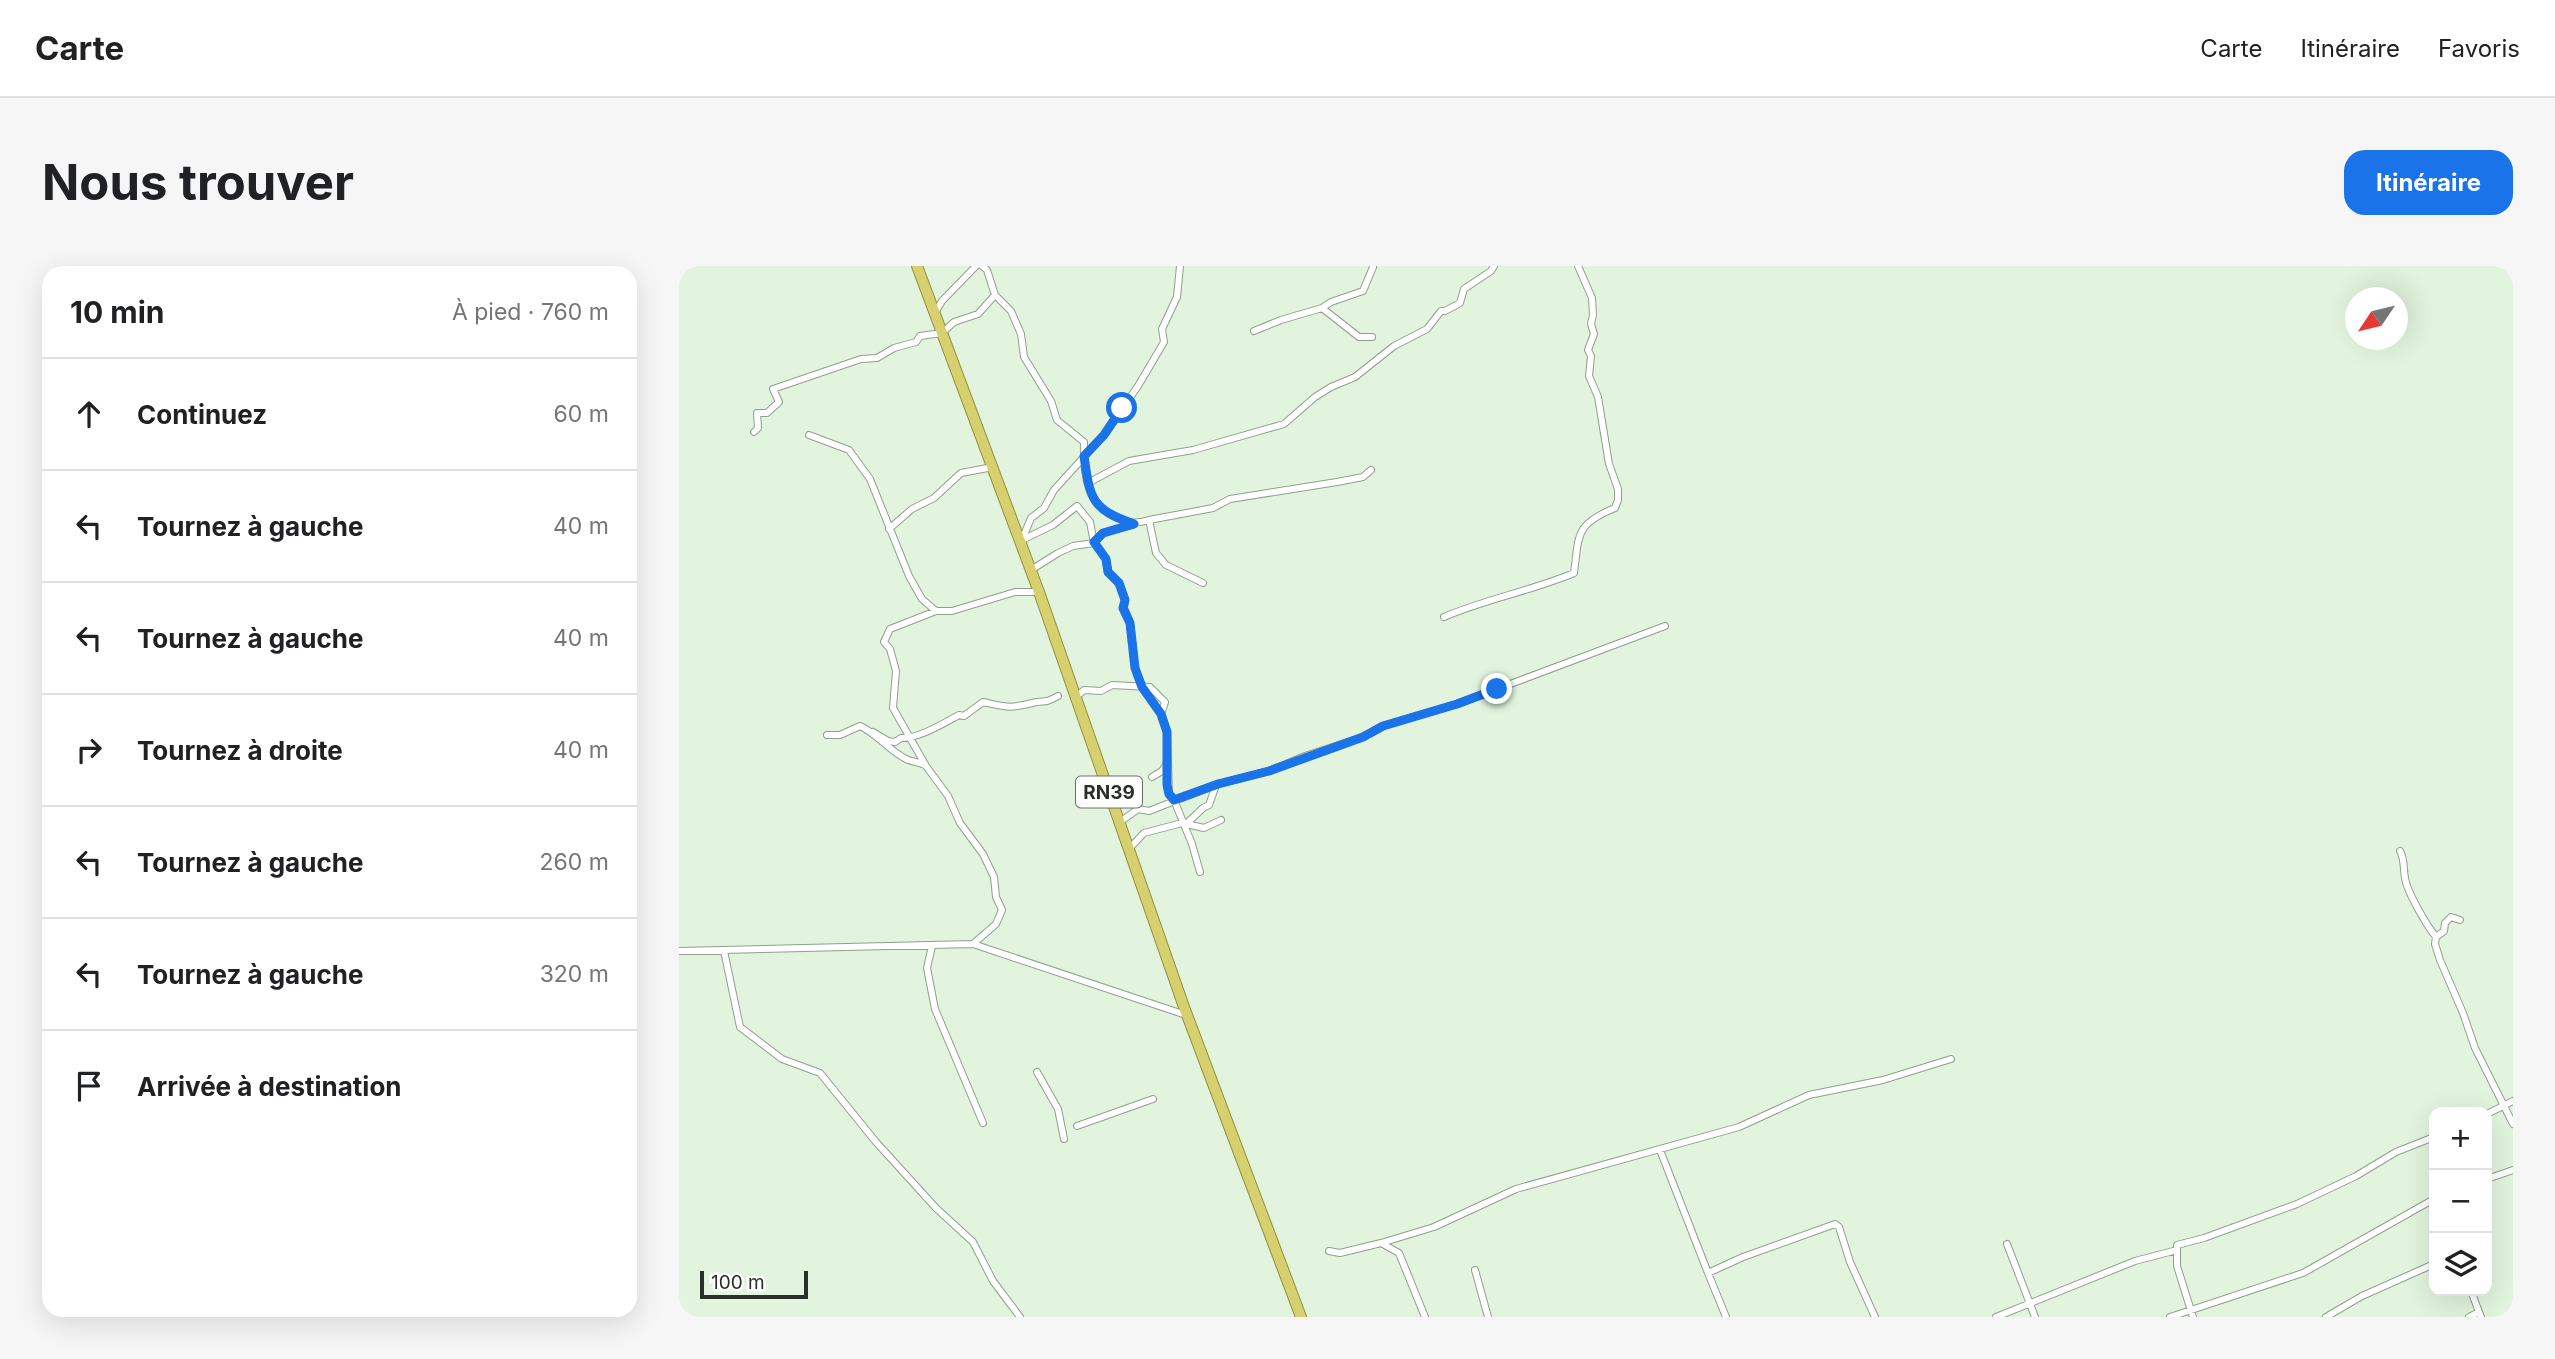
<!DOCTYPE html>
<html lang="fr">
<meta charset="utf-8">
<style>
body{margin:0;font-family:Inter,sans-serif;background:#f6f6f6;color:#202124}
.controls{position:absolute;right:21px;bottom:21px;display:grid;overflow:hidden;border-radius:14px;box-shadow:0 7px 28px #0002}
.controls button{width:63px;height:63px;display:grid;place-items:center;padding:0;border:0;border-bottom:2px solid #e0e0e0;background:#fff;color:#202124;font:35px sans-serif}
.compass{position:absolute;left:1666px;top:21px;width:63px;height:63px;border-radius:50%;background:#fff;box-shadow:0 7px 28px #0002;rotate:235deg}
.scale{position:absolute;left:21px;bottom:18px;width:108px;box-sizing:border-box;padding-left:7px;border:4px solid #293027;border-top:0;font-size:19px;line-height:24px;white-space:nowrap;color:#293027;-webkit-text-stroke:5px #fff;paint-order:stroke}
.stop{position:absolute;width:21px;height:21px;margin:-16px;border:5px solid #1a73e8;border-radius:50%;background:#fff}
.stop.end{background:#1a73e8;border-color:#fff;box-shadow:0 2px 7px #0008}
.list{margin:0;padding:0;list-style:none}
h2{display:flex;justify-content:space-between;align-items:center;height:91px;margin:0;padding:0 28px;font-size:30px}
h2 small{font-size:23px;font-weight:400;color:#757577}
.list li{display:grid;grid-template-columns:46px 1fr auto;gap:21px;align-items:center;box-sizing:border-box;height:112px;padding:0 28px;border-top:2px solid #e0e0e0}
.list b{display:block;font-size:26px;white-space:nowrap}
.list em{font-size:23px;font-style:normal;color:#757577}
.icon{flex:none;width:38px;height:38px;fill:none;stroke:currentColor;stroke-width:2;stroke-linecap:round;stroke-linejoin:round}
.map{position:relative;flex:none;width:1834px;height:1051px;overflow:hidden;border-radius:21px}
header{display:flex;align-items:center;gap:42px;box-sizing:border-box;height:98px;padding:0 35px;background:#fff;border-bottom:2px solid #e0e0e0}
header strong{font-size:33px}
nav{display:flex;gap:38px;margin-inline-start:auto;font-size:24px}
.intro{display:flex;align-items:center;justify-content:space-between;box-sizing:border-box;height:168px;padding:0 42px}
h1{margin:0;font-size:49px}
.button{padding:18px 32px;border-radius:21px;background:#1a73e8;color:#fff;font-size:24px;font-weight:700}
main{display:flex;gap:42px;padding:0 42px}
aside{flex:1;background:#fff;border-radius:21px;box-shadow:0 7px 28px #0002}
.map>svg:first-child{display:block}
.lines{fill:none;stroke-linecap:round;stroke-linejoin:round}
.minor-casing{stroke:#8fa08c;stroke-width:8}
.trunk-casing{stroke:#92903e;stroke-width:12}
.minor{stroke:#fff;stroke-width:6}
.trunk{stroke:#d6d06e;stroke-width:10}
.route{stroke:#1a73e8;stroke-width:9}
.labels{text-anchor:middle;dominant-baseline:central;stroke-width:7;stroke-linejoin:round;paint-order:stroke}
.shield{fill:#fff;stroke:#696e68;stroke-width:2}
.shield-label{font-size:19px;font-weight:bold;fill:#293027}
</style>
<header>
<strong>Carte</strong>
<nav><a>Carte</a><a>Itinéraire</a><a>Favoris</a></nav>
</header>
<div class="intro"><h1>Nous trouver</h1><a class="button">Itinéraire</a></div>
<main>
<aside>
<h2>10 min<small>À pied · 760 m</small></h2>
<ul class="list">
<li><svg class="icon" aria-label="ahead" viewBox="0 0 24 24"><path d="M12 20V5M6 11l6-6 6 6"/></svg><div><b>Continuez</b></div><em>60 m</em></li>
<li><svg class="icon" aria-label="left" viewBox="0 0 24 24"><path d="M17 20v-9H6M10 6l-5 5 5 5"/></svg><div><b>Tournez à gauche</b></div><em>40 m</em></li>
<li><svg class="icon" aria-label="left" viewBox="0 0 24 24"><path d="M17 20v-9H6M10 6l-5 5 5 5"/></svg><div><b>Tournez à gauche</b></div><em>40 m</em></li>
<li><svg class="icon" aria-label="right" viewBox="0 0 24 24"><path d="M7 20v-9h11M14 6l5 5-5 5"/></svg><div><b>Tournez à droite</b></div><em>40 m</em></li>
<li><svg class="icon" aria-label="left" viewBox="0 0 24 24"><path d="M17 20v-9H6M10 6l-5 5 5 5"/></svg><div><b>Tournez à gauche</b></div><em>260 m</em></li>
<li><svg class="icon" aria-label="left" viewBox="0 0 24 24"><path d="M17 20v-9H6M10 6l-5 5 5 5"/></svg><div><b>Tournez à gauche</b></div><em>320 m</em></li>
<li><svg class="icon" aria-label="arrive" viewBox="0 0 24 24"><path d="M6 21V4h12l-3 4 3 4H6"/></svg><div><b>Arrivée à destination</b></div></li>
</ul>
</aside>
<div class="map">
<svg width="1834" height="1051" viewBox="0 0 1834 1051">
<rect width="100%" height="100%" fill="#e2f4de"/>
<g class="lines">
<!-- minor casing -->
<g class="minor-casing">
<path id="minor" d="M 303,0 L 308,4 L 316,29
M 643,42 L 680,71 L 693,71
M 256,47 L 263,35 L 297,0
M 575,65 L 602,54 L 643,42 L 652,36 L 684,25 L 694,1
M 75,166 L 79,162 L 78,147 L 88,147 L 100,136 L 94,123 L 182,93 L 198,92 L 215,82 L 237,76 L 241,70 L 263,67 L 275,56 L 299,48 L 316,29 L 332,45 L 342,68 L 345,91 L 372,135 L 378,154 L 405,176 C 404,207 407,239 438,252 C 450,257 457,258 470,254 L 477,287 L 487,299 L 524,317
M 130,169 L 170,184 L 191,213 L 230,310 L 243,333 L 257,345
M 409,217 L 450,195 L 514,184 L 605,158 L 636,131 L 652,121 L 676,111 L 715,80 L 748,63 L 762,45 L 766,45 L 781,37 L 785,23 L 812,5 L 815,0
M 470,254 L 534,242 L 551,233 L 658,216 L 684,211 L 692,204
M 210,263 L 233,243 L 255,232 L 282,207 L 314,201
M 343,274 L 374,259 L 398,240 L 411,256 L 415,277 L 427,293 L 429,306 L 440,317 L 446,333 L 445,342 L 451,357 L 456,402 L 463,421 L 482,448 L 488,465 L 490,528 L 495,534 L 513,578 L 521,606
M 343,274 L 352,252 L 365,242 L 375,224 L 425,169 L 459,120 L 485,76 L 483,63 L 498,31 L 501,0
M 352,304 L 379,287 L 394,280 L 415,277 L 424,267 L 453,259
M 765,351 C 807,333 852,325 895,307 C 900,269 896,258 936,242 L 939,234 L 939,223 L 930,198 L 919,131 L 910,110 L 912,90 L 909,84 L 915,68 L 912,58 L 914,49 L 913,32 L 899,0
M 397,431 L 405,424 L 422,425 L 433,419 L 471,421 L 486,436 L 482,448
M 194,466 L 209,475 L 216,476 L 222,472 C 239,473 265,457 280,449 L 285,450 L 304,436 C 328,441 329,443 353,437 C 366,434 365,438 379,430
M 148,469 L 161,469 L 181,460 C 199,468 211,486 229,494 C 235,496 240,496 246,499
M 473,511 L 483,505 L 487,499
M 441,556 L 459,543 L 470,545 L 539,518 L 590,505 L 626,490 L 684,471 L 704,460 L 778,438 L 986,360
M 507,558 L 524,542 L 530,539 L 537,519
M 450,583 L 465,567 L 503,557 L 525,562 L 542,554
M 1721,585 C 1726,594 1724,602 1726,612 C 1728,626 1748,660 1757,671 L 1756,678 L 1761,694 L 1784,747 L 1796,782 L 1834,858
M 1757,671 L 1765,665 L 1766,657 L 1772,651 L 1781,654
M 294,678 L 317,658 L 323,644 L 317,631 L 315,611 L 304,588 L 281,557 L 269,530 L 247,500 L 214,442 L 217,405 L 211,383 L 205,376 L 211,363 L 257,345 L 273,345 L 336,326 L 360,326
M 253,680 L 248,702 L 256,743 L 304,857
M 0,685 L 294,678 L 507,749
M 45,685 L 61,761 L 103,793 L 141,807 L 197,876 L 257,942 L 294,976 L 314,1015 L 341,1051
M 358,806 L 379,843 L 385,873
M 1808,848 L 1834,835
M 398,860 L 474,833
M 981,884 L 1029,1007 L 1064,991 L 1156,958 L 1160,961 L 1171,996 L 1196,1051
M 1808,913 L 1834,904
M 702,977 L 755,961 L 837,923 L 1060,861 L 1130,829 L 1204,814 L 1272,793
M 1328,978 L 1356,1051
M 650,985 L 661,987 L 702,977 L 720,987 L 746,1051
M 796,1004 L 809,1051
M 1029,1007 L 1047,1051
M 1792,1025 L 1802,1051
M 1317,1051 L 1456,995 L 1498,984
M 1491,1051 L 1624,1007 L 1755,933
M 1514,1051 L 1498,1000 L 1498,979 L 1525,972 L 1618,938 L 1677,910 L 1717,886 L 1755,871
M 1647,1051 L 1683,1030 L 1755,998
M 1790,1051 L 1800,1046"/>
</g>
<!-- trunk casing -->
<g class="trunk-casing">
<path id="trunk" d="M 238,0 L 360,326 L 505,741 L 622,1051"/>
</g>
<!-- minor -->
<use href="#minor" class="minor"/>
<!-- trunk -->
<use href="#trunk" class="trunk"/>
</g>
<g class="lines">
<!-- route -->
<path class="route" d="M 443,142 L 425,169 L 405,190 C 411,233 412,243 455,258 L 424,267 L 415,276 L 427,293 L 429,306 L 440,317 L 446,334 L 444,342 L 451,357 L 456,402 L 463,421 L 482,448 L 488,466 L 488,519 L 490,528 L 495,534 L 539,518 L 590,505 L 684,471 L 704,460 L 778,438 L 818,423"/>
</g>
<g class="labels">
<!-- shield labels -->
<rect class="shield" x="397" y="510.5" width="66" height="31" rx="5"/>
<g class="shield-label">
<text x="430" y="526">RN39</text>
</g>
</g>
</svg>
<div class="controls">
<button>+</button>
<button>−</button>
<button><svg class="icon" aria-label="layers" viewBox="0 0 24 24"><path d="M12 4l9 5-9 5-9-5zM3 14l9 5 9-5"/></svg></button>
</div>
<svg class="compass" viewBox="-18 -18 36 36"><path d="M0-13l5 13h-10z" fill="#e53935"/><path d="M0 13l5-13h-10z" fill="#757577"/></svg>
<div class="scale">100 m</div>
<div class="stop" style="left:443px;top:142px"></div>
<div class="stop end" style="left:818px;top:423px"></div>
</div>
</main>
